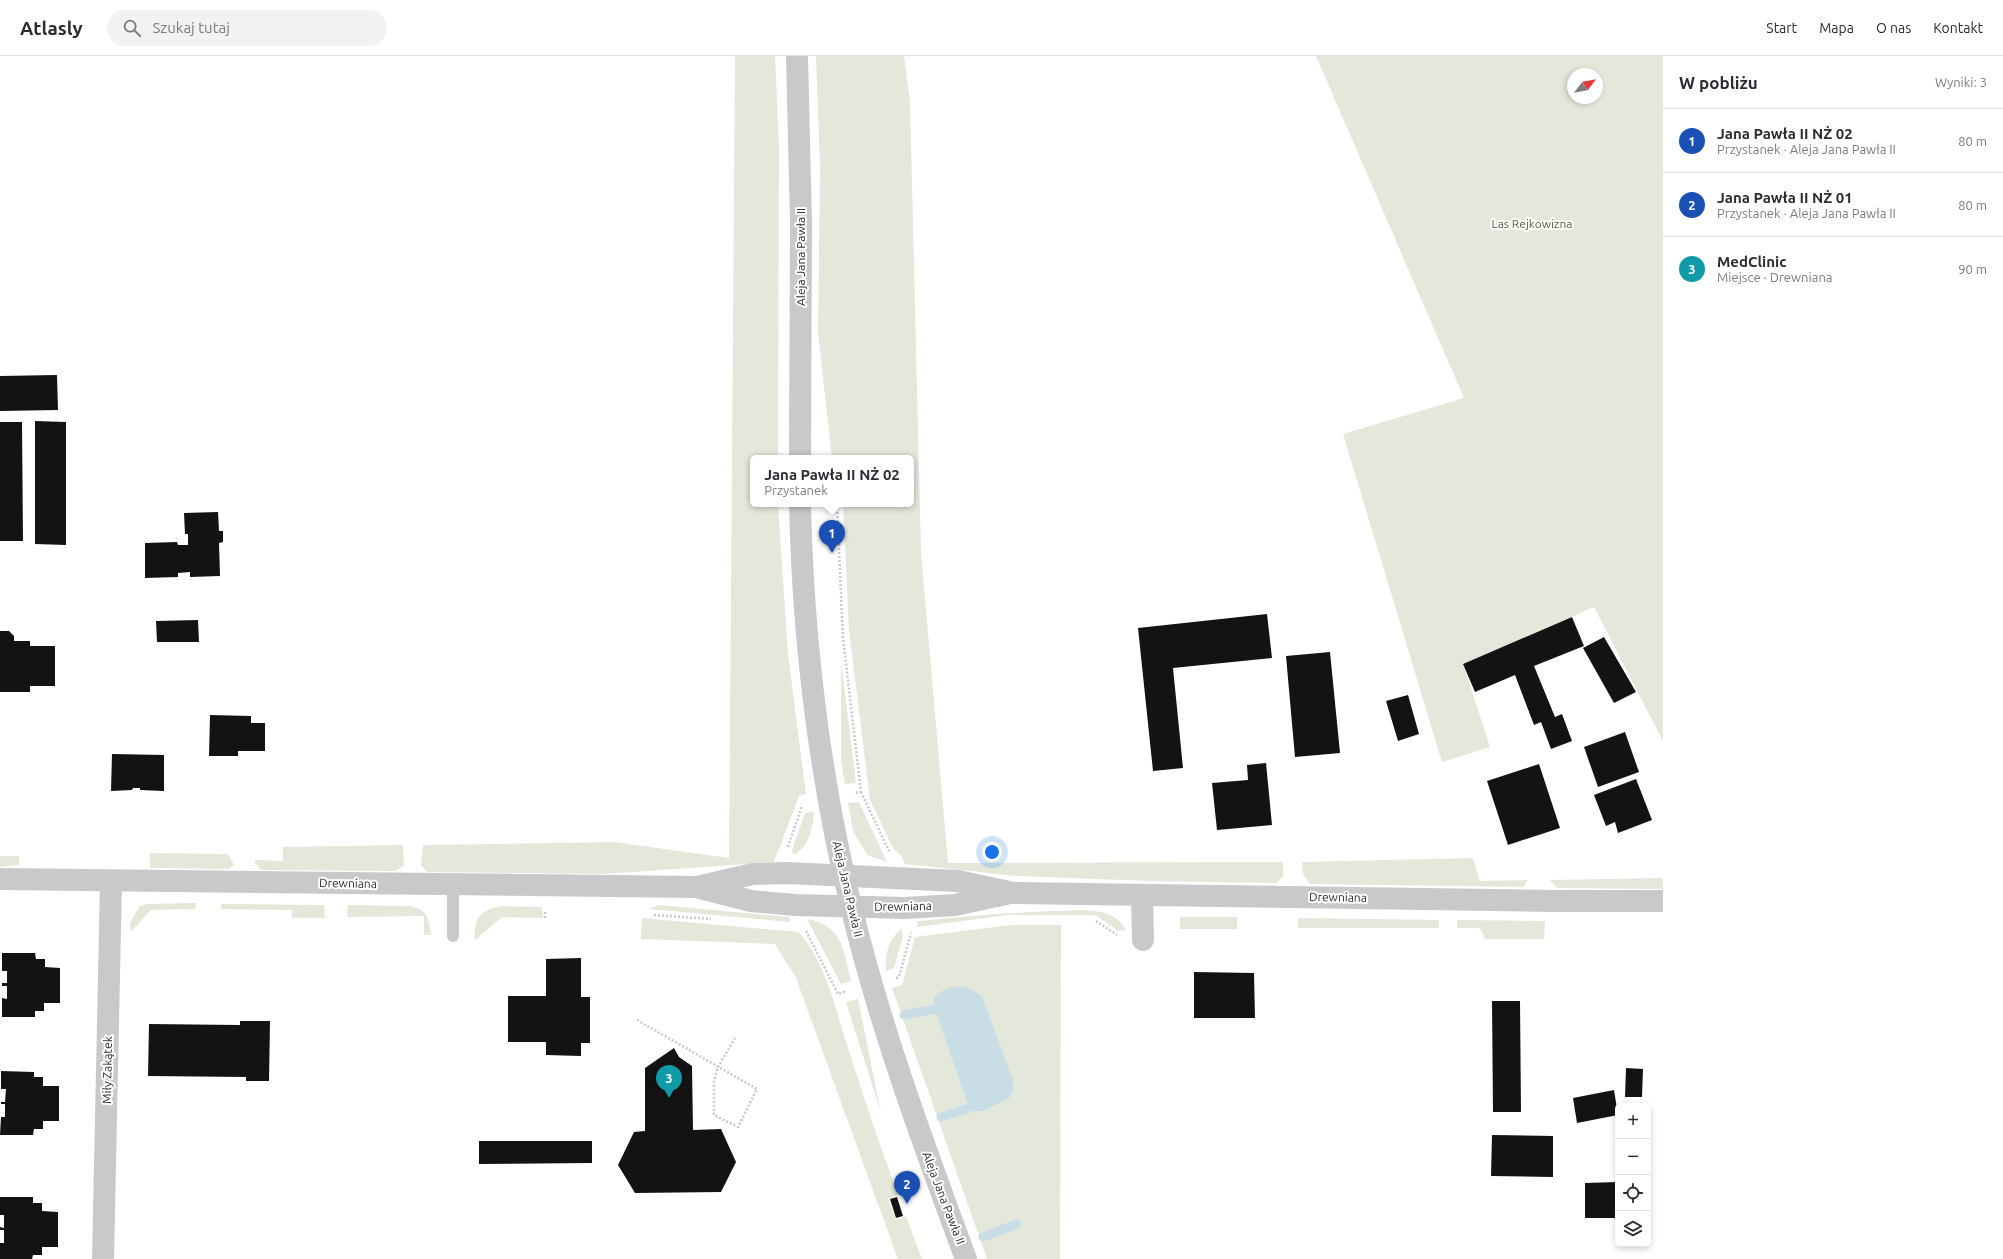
<!DOCTYPE html>
<html lang="pl">
<meta charset="utf-8">
<style>
body{margin:0;font-family:Ubuntu,sans-serif;background:#f2f2f3;color:#2b2b33}
.controls{position:absolute;right:12px;bottom:12px;display:grid;overflow:hidden;border-radius:6px;box-shadow:0 2px 6px #0003}
.controls button{width:36px;height:36px;display:grid;place-items:center;padding:0;border:0;border-bottom:1px solid #e1e1e2;background:#fff;color:#2b2b33;font:20px sans-serif}
.compass{position:absolute;left:1567px;top:12px;width:36px;height:36px;border-radius:50%;background:#fff;box-shadow:0 2px 6px #0003;rotate:59deg}
.you{position:absolute;left:992px;top:796px;width:14px;height:14px;margin:-10px;border:3px solid #fff;border-radius:50%;background:#1a73e8;box-shadow:0 0 0 6px #1a73e833}
.badge{display:grid;place-items:center;width:26px;height:26px;border-radius:50%;background:#0f766e;color:#fff;font-size:13px;font-weight:700}
.pin{position:absolute;translate:-50% -33px;filter:drop-shadow(0 1px 2px #0008)}
.pin::after{content:'';position:absolute;top:21px;width:14px;height:12px;background:inherit;clip-path:polygon(0 0,100% 0,50% 100%)}
.popup{position:absolute;left:750px;top:399px;width:164px;height:52px;box-sizing:border-box;display:grid;place-content:center;border-radius:6px;background:#fff;filter:drop-shadow(0 1px 3px #0005);font-size:13px;white-space:nowrap;color:#7c7c81}
.popup b{font-size:15px;color:#2b2b33}
.popup::after{content:'';position:absolute;left:50%;top:100%;margin-left:-8px;border:8px solid transparent;border-top-color:#fff}
.list{margin:0;padding:0;list-style:none}
h2{display:flex;justify-content:space-between;align-items:center;height:52px;margin:0;padding:0 16px;font-size:17px}
h2 small{font-size:13px;font-weight:400;color:#7c7c81}
.list li{display:grid;grid-template-columns:26px 1fr auto;gap:12px;align-items:center;box-sizing:border-box;height:64px;padding:0 16px;border-top:1px solid #e1e1e2}
.list b{display:block;font-size:15px;white-space:nowrap}
.list p{margin:0;font-size:13px;white-space:nowrap;color:#7c7c81}
.list em{font-size:13px;font-style:normal;color:#7c7c81}
.icon{flex:none;width:22px;height:22px;fill:none;stroke:currentColor;stroke-width:2;stroke-linecap:round;stroke-linejoin:round}
.map{position:relative;flex:none;width:1663px;height:1203px;overflow:hidden}
header{display:flex;align-items:center;gap:24px;box-sizing:border-box;height:56px;padding:0 20px;background:#fff;border-bottom:1px solid #e1e1e2}
header strong{font-size:19px}
nav{display:flex;gap:22px;margin-inline-start:auto;font-size:14px}
.search{width:280px;height:36px;background:#f2f2f3;display:flex;align-items:center;gap:10px;box-sizing:border-box;padding:0 14px;border-radius:22px;color:#7c7c81;font-size:15px}
main{display:flex}
aside{flex:1;background:#fff}
.map>svg:first-child{display:block}
.green{fill:#e3e8db;fill-rule:evenodd}
.water{fill:#c9dde6}
.lines{fill:none;stroke-linecap:round;stroke-linejoin:round}
.stream{stroke:#c9dde6;stroke-width:9}
.building{fill:#131313}
.path{stroke:#c9c9c9;stroke-width:2.5;stroke-dasharray:2 2;stroke-linecap:butt}
.service{stroke:#c9c9c9;stroke-width:12}
.minor{stroke:#c9c9c9;stroke-width:22}
.tertiary{stroke:#c9c9c9;stroke-width:22}
.labels{text-anchor:middle;dominant-baseline:central;stroke-width:4;stroke-linejoin:round;paint-order:stroke}
.park-label{font-size:12px;fill:#52623f;stroke:#fff}
.street-label{font-size:12px;fill:#2c2c2c;stroke:#fff}
</style>
<header>
<strong>Atlasly</strong>
<div class="search"><svg class="icon" aria-label="search" viewBox="0 0 24 24"><circle cx="10" cy="10" r="6"/><path d="M15 15l6 6"/></svg>Szukaj tutaj</div>
<nav><a>Start</a><a>Mapa</a><a>O nas</a><a>Kontakt</a></nav>
</header>
<main>
<div class="map">
<svg width="1663" height="1203" viewBox="0 0 1663 1203">
<rect width="100%" height="100%" fill="#fff"/>
<!-- green -->
<path class="green" d="M 735,0 L 775,0 L 779,91 L 778,402 L 753,402 L 753,448 L 778,448 L 788,598 L 806,738 L 799,740 L 774,806 L 604,818 L 427,816 L 421,809 L 423,789 L 614,786 L 729,802 Z
M 816,0 L 904,0 L 910,46 L 921,496 L 948,807 L 1283,806 L 1283,820 L 1277,827 L 1150,825 L 1016,820 L 905,808 L 902,801 L 893,792 L 870,744 L 849,575 L 843,448 L 911,448 L 911,402 L 832,402 L 818,277 L 820,111 Z
M 1316,0 L 1663,0 L 1663,685 L 1594,551 L 1463,608 L 1490,691 L 1442,706 L 1343,378 L 1464,342 ZM 1573,18 L 1597,18 L 1597,42 L 1573,42 Z
M 841,605 L 856,727 L 845,728 L 841,705 Z
M 859,746 L 887,806 L 867,799 L 853,775 L 848,747 Z
M 814,756 C 813,771 809,792 793,799 L 792,794 L 805,757 Z
M 403,789 L 404,809 L 396,815 L 261,814 L 255,807 L 255,804 L 283,805 L 283,791 Z
M 150,797 L 228,798 L 234,809 L 229,813 L 150,812 Z
M 0,800 L 19,800 L 19,809 L 0,811 Z
M 1473,802 L 1480,825 L 1528,824 L 1523,831 L 1310,828 L 1303,818 L 1302,806 Z
M 1663,822 L 1663,833 L 1557,832 L 1550,824 Z
M 196,847 L 195,853 L 151,854 L 131,876 L 130,867 L 140,850 L 146,848 Z
M 221,848 L 324,849 L 325,862 L 292,862 L 292,854 L 221,853 Z
M 348,849 L 410,850 C 429,854 428,862 431,879 L 424,879 L 424,860 L 347,861 Z
M 658,849 L 790,861 L 790,866 L 649,853 Z
M 502,850 L 542,851 L 543,862 L 502,861 L 475,884 C 473,861 481,854 502,850 Z
M 1052,855 C 1076,855 1113,848 1126,874 L 1118,875 L 1097,860 L 1093,859 L 1008,859 L 917,871 L 918,865 L 995,858 Z
M 1180,861 L 1237,861 L 1237,873 L 1180,873 Z
M 642,862 L 799,876 C 828,910 836,957 850,998 C 865,1046 881,1092 898,1139 L 888,1143 L 896,1164 L 906,1160 L 922,1203 L 898,1203 L 796,922 L 775,888 L 641,883 Z
M 1298,862 L 1439,864 L 1439,872 L 1298,872 Z
M 807,863 C 843,869 844,896 851,925 L 841,928 Z
M 1457,864 L 1545,865 L 1544,883 L 1485,883 L 1480,872 L 1457,872 Z
M 1011,869 L 1061,869 L 1060,1203 L 987,1203 L 892,932 L 902,929 L 915,881 Z
M 901,873 L 903,880 L 894,912 L 886,915 C 885,898 888,884 901,873 Z
M 858,943 L 881,1057 L 846,946 Z"/>
<!-- water -->
<path class="water" d="M 964,930 L 982,940 L 1013,1024 L 1013,1036 L 1009,1042 L 983,1055 L 974,1055 L 969,1052 L 934,950 L 934,942 C 943,932 951,931 964,930 Z"/>
<g class="lines">
<!-- stream -->
<path class="stream" d="M 904,959 L 935,953
M 941,1061 L 969,1052
M 983,1181 L 1017,1168"/>
</g>
<!-- building -->
<path class="building" d="M 57,319 L 58,354 L 0,355 L 0,320 Z
M 35,365 L 66,366 L 66,489 L 35,488 Z
M 0,366 L 22,366 L 23,485 L 0,485 Z
M 218,456 L 219,475 L 223,475 L 223,486 L 219,487 L 220,520 L 190,521 L 190,516 L 178,517 L 178,521 L 145,522 L 145,487 L 177,486 L 178,489 L 188,489 L 188,478 L 185,478 L 184,457 Z
M 1267,558 L 1272,602 L 1173,612 L 1183,712 L 1153,715 L 1138,572 Z
M 1572,561 L 1584,590 L 1534,610 L 1555,661 L 1562,658 L 1572,685 L 1551,693 L 1541,666 L 1534,669 L 1515,619 L 1475,636 L 1463,608 Z
M 198,564 L 199,586 L 157,586 L 156,565 Z
M 0,575 L 9,575 L 14,580 L 14,585 L 30,585 L 30,590 L 55,590 L 55,630 L 30,630 L 30,636 L 0,636 Z
M 1604,581 L 1636,636 L 1614,647 L 1583,592 Z
M 1330,596 L 1340,697 L 1295,701 L 1286,600 Z
M 1408,639 L 1419,678 L 1398,685 L 1386,645 Z
M 210,659 L 251,660 L 251,667 L 265,667 L 265,695 L 238,695 L 238,700 L 209,700 Z
M 1625,676 L 1639,716 L 1598,731 L 1584,691 Z
M 112,698 L 164,699 L 164,735 L 140,734 L 140,732 L 133,732 L 132,734 L 111,735 Z
M 1266,707 L 1272,769 L 1217,774 L 1212,727 L 1248,724 L 1247,709 Z
M 1539,708 L 1560,772 L 1508,789 L 1487,725 Z
M 1636,723 L 1652,764 L 1618,777 L 1615,766 L 1606,770 L 1594,739 Z
M 2,897 L 35,897 L 36,903 L 45,903 L 45,911 L 60,912 L 60,947 L 44,947 L 44,955 L 35,955 L 35,961 L 2,961 L 2,942 L 7,943 L 7,930 L 2,930 L 2,927 L 7,927 L 7,915 L 2,915 Z
M 581,902 L 581,941 L 590,941 L 590,987 L 581,987 L 581,1000 L 546,999 L 546,986 L 508,986 L 508,940 L 546,940 L 546,903 Z
M 1194,916 L 1254,917 L 1255,962 L 1194,962 Z
M 1492,945 L 1520,945 L 1521,1056 L 1493,1056 Z
M 240,965 L 270,965 L 269,1025 L 246,1025 L 246,1021 L 148,1020 L 149,968 L 240,969 Z
M 674,992 L 679,1001 L 692,1010 L 693,1074 L 721,1073 L 736,1106 L 721,1136 L 635,1137 L 618,1109 L 634,1076 L 645,1075 L 645,1012 Z
M 1626,1012 L 1643,1013 L 1642,1041 L 1625,1041 Z
M 1,1015 L 34,1016 L 34,1021 L 43,1021 L 43,1030 L 59,1030 L 59,1065 L 43,1065 L 43,1073 L 34,1073 L 33,1079 L 0,1079 L 1,1061 L 5,1061 L 5,1048 L 1,1048 L 1,1046 L 5,1046 L 6,1033 L 1,1033 Z
M 1614,1034 L 1618,1059 L 1577,1067 L 1573,1042 Z
M 1492,1079 L 1553,1080 L 1553,1121 L 1491,1120 Z
M 479,1085 L 592,1085 L 592,1107 L 479,1108 Z
M 1618,1126 L 1618,1162 L 1585,1162 L 1585,1127 Z
M 1648,1126 L 1649,1126 L 1650,1161 L 1648,1161 Z
M 0,1141 L 33,1141 L 33,1147 L 42,1147 L 42,1155 L 58,1156 L 58,1191 L 42,1191 L 42,1199 L 33,1199 L 32,1203 L 0,1203 L 0,1187 L 4,1187 L 4,1174 L 0,1174 L 0,1171 L 4,1172 L 4,1159 L 0,1159 Z
M 897,1141 L 903,1160 L 896,1162 L 890,1143 Z"/>
<g class="lines">
<!-- path -->
<path class="path" d="M 837,448 L 843,582 L 861,736 L 854,737
M 861,736 L 889,795
M 788,791 L 802,750
M 654,859 L 711,863
M 545,862 L 545,855
M 1096,865 L 1117,879
M 806,875 L 838,938 L 847,935
M 896,922 L 899,921 L 911,877
M 637,964 L 757,1033 L 738,1071 L 714,1059 L 714,1025 L 718,1011 L 735,982"/>
<!-- service -->
<path class="service" d="M 453,829 L 453,880"/>
<!-- minor -->
<path class="minor" d="M 0,823 L 697,831 L 753,818 L 787,817 L 958,825 L 1014,837 L 1556,845 L 1663,845
M 700,832 L 751,845 L 795,849 L 905,852 L 955,849 L 1006,838
M 1142,840 L 1143,884
M 103,1203 L 111,825"/>
<!-- tertiary -->
<path class="tertiary" d="M 797,0 L 801,167 L 800,402
M 800,448 C 803,584 819,718 851,850 C 880,971 923,1087 966,1203"/>
</g>
<g class="labels">
<!-- park labels -->
<g class="park-label">
<text x="1532" y="167">Las Rejkowizna</text>
</g>
<!-- street labels -->
<g class="street-label">
<text transform="translate(800 201) rotate(-90)">Aleja Jana Pawła II</text>
<text transform="translate(348 827) rotate(1)">Drewniana</text>
<text transform="translate(848 833) rotate(77)">Aleja Jana Pawła II</text>
<text transform="translate(1338 841) rotate(1)">Drewniana</text>
<text transform="translate(903 850) rotate(-1)">Drewniana</text>
<text transform="translate(107 1014) rotate(-89)">Miły Zakątek</text>
<text transform="translate(944 1142) rotate(69)">Aleja Jana Pawła II</text>
</g>
</g>
</svg>
<div class="controls">
<button>+</button>
<button>−</button>
<button><svg class="icon" aria-label="locate" viewBox="0 0 24 24"><circle cx="12" cy="12" r="6"/><path d="M12 2v4M12 18v4M2 12h4M18 12h4"/></svg></button>
<button><svg class="icon" aria-label="layers" viewBox="0 0 24 24"><path d="M12 4l9 5-9 5-9-5zM3 14l9 5 9-5"/></svg></button>
</div>
<svg class="compass" viewBox="-18 -18 36 36"><path d="M0-13l5 13h-10z" fill="#e53935"/><path d="M0 13l5-13h-10z" fill="#7c7c81"/></svg>
<div class="you"></div>
<div class="pin badge" style="left:832px;top:497px;background:#1a4fb4">1</div>
<div class="popup"><b>Jana Pawła II NŻ 02</b>Przystanek</div>
<div class="pin badge" style="left:907px;top:1148px;background:#1a4fb4">2</div>
<div class="pin badge" style="left:669px;top:1042px;background:#0f9aa8">3</div>
</div>
<aside>
<h2>W pobliżu<small>Wyniki: 3</small></h2>
<ul class="list">
<li><span class="badge" style="background:#1a4fb4">1</span><div><b>Jana Pawła II NŻ 02</b><p>Przystanek · Aleja Jana Pawła II</p></div><em>80 m</em></li>
<li><span class="badge" style="background:#1a4fb4">2</span><div><b>Jana Pawła II NŻ 01</b><p>Przystanek · Aleja Jana Pawła II</p></div><em>80 m</em></li>
<li><span class="badge" style="background:#0f9aa8">3</span><div><b>MedClinic</b><p>Miejsce · Drewniana</p></div><em>90 m</em></li>
</ul>
</aside>
</main>
